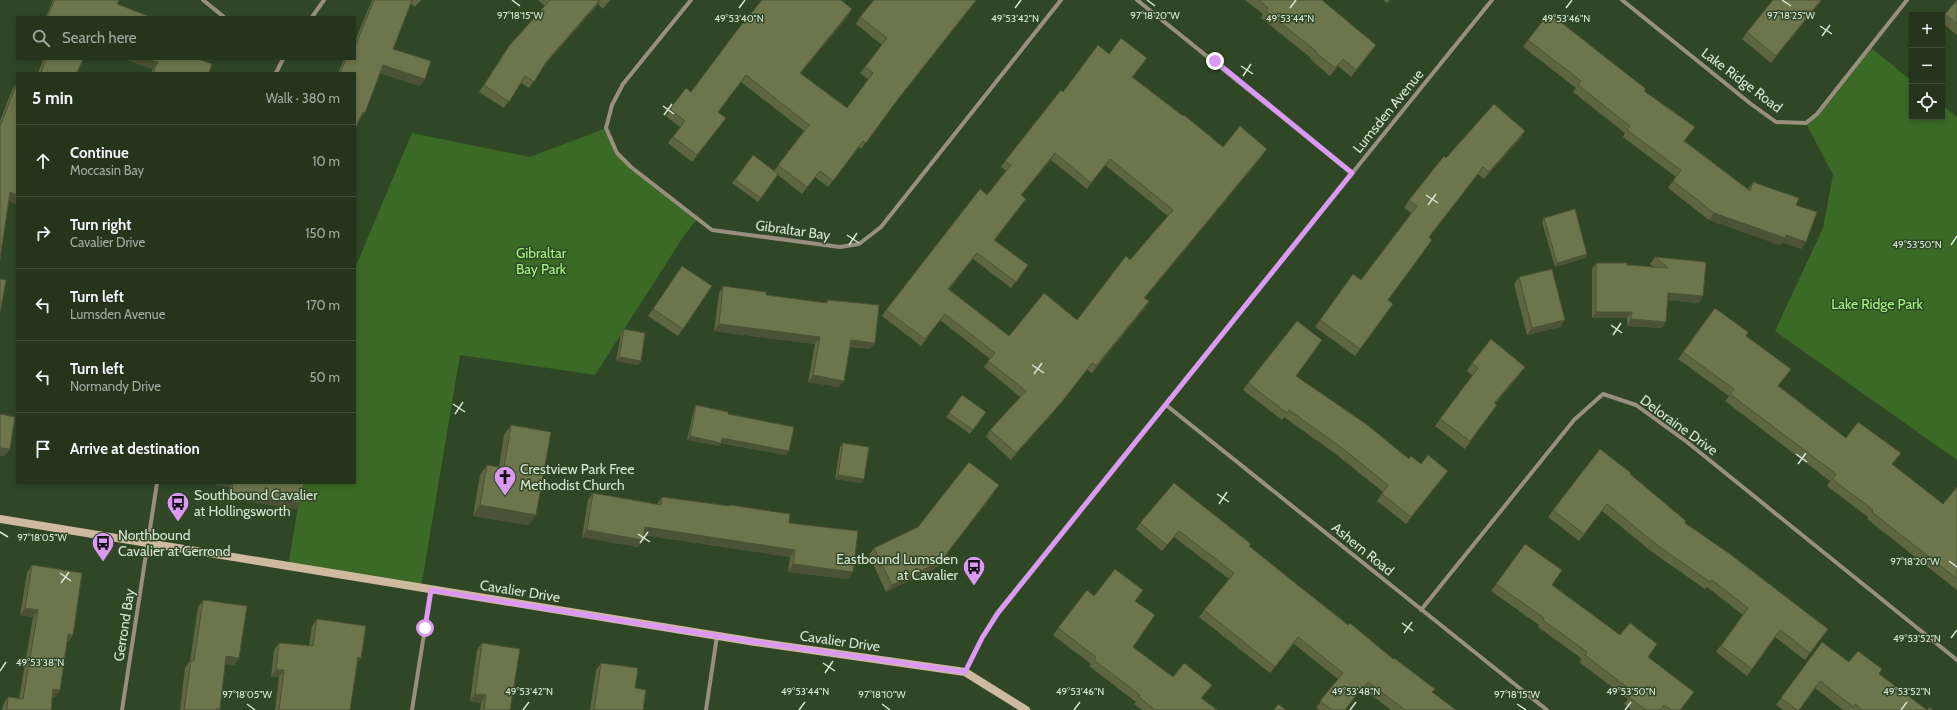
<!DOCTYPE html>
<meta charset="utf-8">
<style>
body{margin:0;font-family:Cabin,sans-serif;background:#2c3d25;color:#f1f3f6}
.controls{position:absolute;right:12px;top:12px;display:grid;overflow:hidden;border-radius:0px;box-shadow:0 2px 6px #0003}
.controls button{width:36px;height:36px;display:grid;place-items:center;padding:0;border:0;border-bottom:1px solid #41503b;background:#24351c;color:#f1f3f6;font:20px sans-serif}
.stop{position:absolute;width:12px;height:12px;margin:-9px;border:3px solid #dc99f4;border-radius:50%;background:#fff}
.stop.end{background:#dc99f4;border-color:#fff;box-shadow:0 1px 4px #0008}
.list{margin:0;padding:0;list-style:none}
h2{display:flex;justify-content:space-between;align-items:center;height:52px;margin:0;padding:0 16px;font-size:17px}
h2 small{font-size:13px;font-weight:400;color:#a3aba3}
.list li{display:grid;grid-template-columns:26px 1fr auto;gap:12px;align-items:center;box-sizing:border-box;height:72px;padding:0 16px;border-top:1px solid #41503b}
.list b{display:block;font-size:15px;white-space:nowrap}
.list p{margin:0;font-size:13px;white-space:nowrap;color:#a3aba3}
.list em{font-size:13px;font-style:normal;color:#a3aba3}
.icon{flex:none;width:22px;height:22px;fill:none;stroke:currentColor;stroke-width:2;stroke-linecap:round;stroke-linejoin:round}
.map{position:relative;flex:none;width:1957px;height:710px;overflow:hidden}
.search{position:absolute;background:#24351c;box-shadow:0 2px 6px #0003;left:16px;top:16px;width:340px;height:44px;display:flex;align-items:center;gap:10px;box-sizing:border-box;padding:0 14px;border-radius:0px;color:#a3aba3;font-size:15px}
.panel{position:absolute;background:#24351c;box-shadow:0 2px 6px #0003;left:16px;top:72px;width:340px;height:412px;border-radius:0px}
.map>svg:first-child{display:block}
.green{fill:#3b6a26}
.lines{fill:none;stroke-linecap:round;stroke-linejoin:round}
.street{stroke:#9a8e7e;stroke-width:4}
.secondary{stroke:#cdbaa0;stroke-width:8}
.wall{fill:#5e6541;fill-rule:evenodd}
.shaded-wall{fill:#4c5235}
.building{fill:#6d754c;stroke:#4c5235;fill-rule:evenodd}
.route{stroke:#dc99f4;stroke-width:5}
.ticks{fill:none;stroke:#d6e5d1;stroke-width:1.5}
.labels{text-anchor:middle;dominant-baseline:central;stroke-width:3;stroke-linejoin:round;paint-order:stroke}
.street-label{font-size:14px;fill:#d6e5d1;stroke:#304726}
.park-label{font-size:14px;fill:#a6f486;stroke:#304726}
.poi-label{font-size:14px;fill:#d6e5d1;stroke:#304726;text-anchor:start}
.ticks-label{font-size:10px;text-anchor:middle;fill:#d6e5d1;stroke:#304726;stroke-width:3;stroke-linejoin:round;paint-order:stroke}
</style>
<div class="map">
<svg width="1957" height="710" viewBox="0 0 1957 710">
<rect width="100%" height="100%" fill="#304726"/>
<!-- green -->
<path class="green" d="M 1870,47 L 1912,81 L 1912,117 L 1942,117 L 1942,105 L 1957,117 L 1957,460 L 1775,331 L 1823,228 L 1833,175 L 1806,123 L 1817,114 Z
M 606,128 L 617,153 L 631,167 L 697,219 L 683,237 L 595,375 L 460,355 L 421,588 L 288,567 L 302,483 L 355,483 L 355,268 L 412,133 L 530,157 Z"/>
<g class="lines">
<!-- street -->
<path class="street" d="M 203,0 L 224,17
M 691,0 L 623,84 L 612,105 L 606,128 L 617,153 L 631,167 L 712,230 L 840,247 L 859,244 L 881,227 L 1061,0
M 1137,0 L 1352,173
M 1622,0 L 1751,104 L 1776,122 L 1806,123 L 1817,114 L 1907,0
M 312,17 L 324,0
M 276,73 L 283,59
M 1166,405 L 1547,710
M 1421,610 L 1574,420 L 1603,394 L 1636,405 L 1687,442 L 1957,660
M 965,672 L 982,638 L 997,613 L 1492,0
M 122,710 L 157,483
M 412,710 L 431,590
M 706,710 L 717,636"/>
<!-- secondary -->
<path class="secondary" d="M 0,519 L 755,642 L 965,672 L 1026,710"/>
</g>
<!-- wall -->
<path class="wall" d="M 53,0 L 119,0 L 117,4 L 151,17 L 46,17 Z
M 372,0 L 421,0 L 415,7 L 411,4 L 393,49 L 420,86 L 380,73 L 360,120 L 355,73 L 338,73 L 344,59 L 355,59 L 355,41 Z
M 538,0 L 610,0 L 603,9 L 598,4 L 543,67 L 529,88 L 521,83 L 504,108 L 479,92 L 509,46 L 545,6 Z
M 977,0 L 890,109 L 861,149 L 859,147 L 828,187 L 815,177 L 802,194 L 778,175 L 758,202 L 732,183 L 753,155 L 774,171 L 804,131 L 741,82 L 718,112 L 726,118 L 692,162 L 668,143 L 680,127 L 666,116 L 686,88 L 691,92 L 848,16 L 800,74 L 847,108 L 869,80 L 860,73 L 882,45 L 856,24 L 860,17 Z
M 1245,0 L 1322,0 L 1322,1 L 1371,52 L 1351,77 L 1338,66 L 1330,76 L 1310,59 L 1311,58 L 1261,18 L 1263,14 Z
M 1383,0 L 1390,0 L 1387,3 Z
M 1773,0 L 1822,0 L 1771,63 L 1742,39 L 1747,32 Z
M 1957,0 L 1957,35 L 1942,23 L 1942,19 Z
M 1528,40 L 1645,91 L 1685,141 L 1748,189 L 1753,182 L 1796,205 L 1806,242 L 1801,249 L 1782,242 L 1780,245 L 1709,220 L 1668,188 L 1676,177 L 1623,137 L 1625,133 L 1573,92 L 1576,88 L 1523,47 Z
M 1109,54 L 1147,58 L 1133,77 L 1223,147 L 1263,155 L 1145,298 L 1149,301 L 1145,308 L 1092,373 L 1087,369 L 1056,409 L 1011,460 L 986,437 L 990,430 L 1020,397 L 984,367 L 990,359 L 940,320 L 921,346 L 882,316 L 886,310 L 987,195 L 1006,171 L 1001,167 L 1005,161 L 1063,92 ZM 1051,160 L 1087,189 L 1105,165 L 1168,216 L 1077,320 L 1009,336 L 949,289 L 973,259 L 1011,288 L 1028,265 L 995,240 L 1021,206 L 1021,195 Z
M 40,59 L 83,59 L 77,73 L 38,73 L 43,60 Z
M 125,59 L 199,59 L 209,73 L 151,73 L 153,69 Z
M 17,83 L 17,204 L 9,201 L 0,259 L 0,121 L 12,90 Z
M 1525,131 L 1520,139 L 1484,179 L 1478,174 L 1429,237 L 1388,300 L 1393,304 L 1355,356 L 1315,327 L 1353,274 L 1361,280 L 1411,213 L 1404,208 L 1409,200 L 1446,158 Z
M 1544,218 L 1587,254 L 1585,258 L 1555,267 L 1542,222 Z
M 1655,257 L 1706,262 L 1699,303 L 1668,300 L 1662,328 L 1627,326 L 1627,318 L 1592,318 L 1592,269 L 1596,263 L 1654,267 L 1650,264 Z
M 682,266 L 712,286 L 678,336 L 648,316 Z
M 1519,277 L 1565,320 L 1560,327 L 1527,335 L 1514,284 Z
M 723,286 L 766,295 L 825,303 L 828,300 L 875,343 L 870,349 L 850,347 L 839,387 L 808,382 L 815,344 L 714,331 L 719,293 Z
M 1715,308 L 1746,336 L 1779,386 L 1846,438 L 1893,465 L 1943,504 L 1957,487 L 1957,590 L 1867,519 L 1868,517 L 1827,486 L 1830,481 L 1725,401 L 1729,396 L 1678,359 Z
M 624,329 L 638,365 L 616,361 L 621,333 Z
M 1472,363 L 1520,374 L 1495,404 L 1497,405 L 1465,449 L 1435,426 L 1473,376 L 1467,371 Z
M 1296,376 L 1409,459 L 1421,464 L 1448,471 L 1406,524 L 1377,501 L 1383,492 L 1337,455 L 1284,417 L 1282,420 L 1243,390 L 1248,383 Z
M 962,395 L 986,412 L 970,434 L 946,417 Z
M 696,405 L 728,414 L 786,455 L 721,443 L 719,446 L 687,440 L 694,409 Z
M 511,425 L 529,525 L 473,516 L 480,475 L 487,465 L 499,467 L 504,435 Z
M 843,443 L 864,479 L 861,483 L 835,479 L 840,447 Z
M 1630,474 L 1685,523 L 1823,636 L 1805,660 L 1775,637 L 1747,676 L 1716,652 L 1743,615 L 1707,587 L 1705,589 L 1652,552 L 1602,511 L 1579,541 L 1548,517 L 1553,510 Z
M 217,483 L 304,483 L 296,509 L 227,498 L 229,487 L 216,485 Z
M 1174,483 L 1249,546 L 1300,587 L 1393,659 L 1432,692 L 1456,710 L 1391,710 L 1363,689 L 1359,694 L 1358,693 L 1345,710 L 1319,710 L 1316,708 L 1338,679 L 1294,644 L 1270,673 L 1199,617 L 1229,579 L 1174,537 L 1162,551 L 1136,529 L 1140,523 Z
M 593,493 L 657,504 L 662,497 L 729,506 L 730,505 L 789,523 L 848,579 L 788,572 L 790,557 L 644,535 L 638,547 L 582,537 L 588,500 Z
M 994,493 L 936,568 L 886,592 L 869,555 L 874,548 Z
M 1525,544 L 1552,585 L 1620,635 L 1657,644 L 1648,657 L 1694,692 L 1681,710 L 1632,710 L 1624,704 L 1628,699 L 1579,662 L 1582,659 L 1538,627 L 1539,625 L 1491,591 Z
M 32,565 L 73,635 L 68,642 L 67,642 L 60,690 L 55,697 L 52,697 L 51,710 L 2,710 L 3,705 L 8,697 L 19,699 L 33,617 L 20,615 L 27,573 Z
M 1094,596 L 1135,601 L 1133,647 L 1173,677 L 1212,685 L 1202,698 L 1217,710 L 1142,710 L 1134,704 L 1136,702 L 1089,666 L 1091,664 L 1053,635 L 1058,628 Z
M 203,600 L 239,658 L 234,665 L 225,664 L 220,710 L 180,710 L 185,668 L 190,661 L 198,607 Z
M 317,619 L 357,665 L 350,710 L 275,710 L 279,677 L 271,677 L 274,650 L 279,643 L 309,646 L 312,626 Z
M 1822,642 L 1849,662 L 1879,674 L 1927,710 L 1933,710 L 1843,710 L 1815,688 L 1799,710 L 1783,710 L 1776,705 Z
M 482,643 L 510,710 L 480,710 L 481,703 L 470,701 L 477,650 Z
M 601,663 L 635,688 L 643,710 L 590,710 L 596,670 Z"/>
<!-- shaded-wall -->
<path class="shaded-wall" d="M 601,0 L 598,4 L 542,68 L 546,62 Z
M 976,0 L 977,0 L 890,109 L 861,149 L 895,103 Z
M 1821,0 L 1822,0 L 1771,63 L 1776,56 Z
M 852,9 L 848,16 L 795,80 L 800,73 Z
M 1376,45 L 1371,52 L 1351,77 L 1356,70 Z
M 125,59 L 148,59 L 158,62 L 153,69 Z
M 383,65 L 425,79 L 420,86 L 378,72 Z
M 363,112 L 365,113 L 360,120 L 358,119 Z
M 726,118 L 721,125 L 692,162 L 697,155 Z
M 1525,131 L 1520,139 L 1484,179 L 1489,172 Z
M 1267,149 L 1263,155 L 1140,304 L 1144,298 Z
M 1055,153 L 1051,160 L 1016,202 L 1021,195 Z
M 1483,167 L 1478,174 L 1424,244 L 1429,237 Z
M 10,192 L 17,195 L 17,204 L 5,199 Z
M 1714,213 L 1786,235 L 1806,242 L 1801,249 L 1782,242 L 1780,245 L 1709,220 Z
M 977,253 L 973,259 L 944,295 L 948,289 Z
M 1587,254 L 1585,258 L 1555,267 L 1557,263 Z
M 1668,293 L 1703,296 L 1699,303 L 1664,300 Z
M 1149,301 L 1145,308 L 1092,373 L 1096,366 Z
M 1596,312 L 1632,312 L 1627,318 L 1592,318 Z
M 1631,319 L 1666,322 L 1662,328 L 1627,326 Z
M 1565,320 L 1560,327 L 1527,335 L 1532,328 Z
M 719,324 L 820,337 L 815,344 L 714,331 Z
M 851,340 L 875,343 L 870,349 L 847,346 Z
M 619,357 L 641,361 L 638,365 L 616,361 Z
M 1092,363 L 1056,409 L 1011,460 L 1016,453 Z
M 1525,367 L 1520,374 L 1489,410 L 1494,403 Z
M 813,375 L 844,381 L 839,387 L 808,382 Z
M 690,436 L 721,443 L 719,446 L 687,440 Z
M 722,438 L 789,451 L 786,455 L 720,442 Z
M 0,448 L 10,449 L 5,456 L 0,456 Z
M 1448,471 L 1443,478 L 1406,524 L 1411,517 Z
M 838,475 L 864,479 L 861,483 L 835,479 Z
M 218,483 L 232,483 L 229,487 L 216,485 Z
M 999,485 L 936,568 L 886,592 L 892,585 Z
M 231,492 L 301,503 L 296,509 L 227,498 Z
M 480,505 L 536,515 L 529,525 L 473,516 Z
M 645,527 L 795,550 L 790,557 L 640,534 Z
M 587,530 L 643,540 L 638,547 L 582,537 Z
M 793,564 L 853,572 L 848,579 L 788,572 Z
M 25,608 L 38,610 L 33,617 L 20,615 Z
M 68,634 L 73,635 L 68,642 L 63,642 Z
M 1298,637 L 1294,644 L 1270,673 L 1275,667 Z
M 226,656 L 239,658 L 234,665 L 221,664 Z
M 358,657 L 361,658 L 357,665 Z
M 276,670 L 284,670 L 279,677 L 271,677 Z
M 53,689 L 60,690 L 55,697 L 48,696 Z
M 475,694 L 486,695 L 481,703 L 470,701 Z"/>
<!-- building -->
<path class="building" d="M 55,0 L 119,0 L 117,4 L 151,17 L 47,17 Z
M 374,0 L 412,0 L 393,49 L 431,61 L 425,79 L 383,65 L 365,113 L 363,112 L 355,129 L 355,73 L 340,73 L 346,59 L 355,59 L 355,46 Z
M 550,0 L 600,0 L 546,62 L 534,82 L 525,76 L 509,102 L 484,85 L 509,46 Z
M 762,0 L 841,0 L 852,9 L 800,73 L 847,108 L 873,73 L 865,67 L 887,38 L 860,17 L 874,0 L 976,0 L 895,103 L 866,143 L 863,141 L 833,181 L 820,171 L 807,187 L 778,165 L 809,125 L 746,75 L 718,112 L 726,118 L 697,155 L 673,137 L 685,121 L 670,109 L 686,88 L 691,92 L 738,29 Z
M 1259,0 L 1322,0 L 1376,45 L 1356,70 L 1343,59 L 1335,68 L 1315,52 L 1316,51 L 1266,11 L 1268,8 Z
M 1773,0 L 1821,0 L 1776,56 L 1747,32 Z
M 1957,0 L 1957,24 L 1945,14 Z
M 1549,13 L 1646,89 L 1644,91 L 1695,127 L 1684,141 L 1750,191 L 1753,182 L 1799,198 L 1796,205 L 1817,212 L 1806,242 L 1786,235 L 1785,238 L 1714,213 L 1673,181 L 1681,170 L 1627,130 L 1630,126 L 1578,85 L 1581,81 L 1528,40 Z
M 1121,38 L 1147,58 L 1132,77 L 1183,116 L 1184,115 L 1223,147 L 1240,126 L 1267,149 L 1144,298 L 1149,301 L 1096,366 L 1092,363 L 1061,403 L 1016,453 L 990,430 L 1026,391 L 988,361 L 995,353 L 945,314 L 925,339 L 886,310 L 980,189 L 987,195 L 1011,165 L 1005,161 L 1061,90 L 1063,92 L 1098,45 L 1109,54 ZM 1055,153 L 1091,183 L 1110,159 L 1173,210 L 1130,260 L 1126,256 L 1077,320 L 1044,293 L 1009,336 L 948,289 L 977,253 L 1016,282 L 1028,265 L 994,240 L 1026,199 L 1021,195 Z
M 46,59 L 83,59 L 77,73 L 41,73 Z
M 148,59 L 199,59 L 212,64 L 209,73 L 153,73 L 158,62 Z
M 17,83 L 17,195 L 10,192 L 0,259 L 0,126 Z
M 1494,104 L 1525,131 L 1489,172 L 1483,167 L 1429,237 L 1432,240 L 1388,300 L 1393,304 L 1360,349 L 1320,320 L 1353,274 L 1361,280 L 1417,206 L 1409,200 L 1444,156 L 1446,158 Z
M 753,155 L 778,174 L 761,198 L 735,180 Z
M 1575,209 L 1587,254 L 1557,263 L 1544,218 Z
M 1655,257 L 1706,262 L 1703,296 L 1668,293 L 1666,322 L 1631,319 L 1632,312 L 1596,312 L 1596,263 L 1627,263 L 1627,265 L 1668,268 Z
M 682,266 L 712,286 L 683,329 L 653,309 Z
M 1552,269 L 1565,320 L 1532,328 L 1519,277 Z
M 0,279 L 6,280 L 0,313 Z
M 723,286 L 766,292 L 766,295 L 827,303 L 828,300 L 879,305 L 875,343 L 851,340 L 844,381 L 813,375 L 820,337 L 719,324 Z
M 1715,308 L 1748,332 L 1746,336 L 1791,369 L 1778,386 L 1846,438 L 1858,422 L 1901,453 L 1892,464 L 1943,504 L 1957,487 L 1957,579 L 1872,512 L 1873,510 L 1832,479 L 1836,474 L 1730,394 L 1734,389 L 1683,352 Z
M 1297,321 L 1322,340 L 1296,376 L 1366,424 L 1409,459 L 1411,456 L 1421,464 L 1428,455 L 1448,471 L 1411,517 L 1382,494 L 1388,485 L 1342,448 L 1289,410 L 1287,413 L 1248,383 Z
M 624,329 L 645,333 L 641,361 L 619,357 Z
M 1491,339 L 1525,367 L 1494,403 L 1497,405 L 1470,441 L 1440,419 L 1478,368 L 1472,363 Z
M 962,395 L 986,412 L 973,430 L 949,413 Z
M 696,405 L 728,412 L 728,414 L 794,427 L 789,451 L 722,438 L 721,443 L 690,436 Z
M 0,414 L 15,417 L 10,449 L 0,448 Z
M 511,425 L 551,432 L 536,515 L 480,505 L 487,465 L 504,468 Z
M 843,443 L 869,447 L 864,479 L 838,475 Z
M 1600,449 L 1631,473 L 1630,474 L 1686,521 L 1685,523 L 1730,554 L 1828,629 L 1810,653 L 1780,630 L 1752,669 L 1721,646 L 1748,608 L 1712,580 L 1710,582 L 1657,545 L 1607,504 L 1584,534 L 1553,510 Z
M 969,462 L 999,485 L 941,561 L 892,585 L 874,548 L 918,527 Z
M 233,483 L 304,483 L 301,503 L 231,492 Z
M 1174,483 L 1251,544 L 1249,546 L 1300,587 L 1348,625 L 1350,623 L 1393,659 L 1394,658 L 1435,689 L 1432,692 L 1456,710 L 1405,710 L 1368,682 L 1364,687 L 1363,686 L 1345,710 L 1332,710 L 1320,701 L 1343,673 L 1298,637 L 1275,667 L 1204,610 L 1234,573 L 1179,531 L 1167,545 L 1140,523 Z
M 593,493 L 661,505 L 662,497 L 729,506 L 730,505 L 790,514 L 789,523 L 858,531 L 853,572 L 793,564 L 795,550 L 645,527 L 643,540 L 587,530 Z
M 1525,544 L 1562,570 L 1552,585 L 1620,635 L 1630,623 L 1657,644 L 1648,657 L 1694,692 L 1680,710 L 1671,710 L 1664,705 L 1660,710 L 1646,710 L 1629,697 L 1633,692 L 1585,655 L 1587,652 L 1543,620 L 1544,618 L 1496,584 Z
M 32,565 L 82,573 L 73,635 L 68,634 L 60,690 L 53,689 L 51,710 L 7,710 L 8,697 L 23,699 L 38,610 L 25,608 Z
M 1115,569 L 1143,590 L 1135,601 L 1155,615 L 1133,647 L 1173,677 L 1184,663 L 1212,685 L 1201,698 L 1217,710 L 1155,710 L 1139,697 L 1140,695 L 1094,660 L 1096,657 L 1058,628 L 1087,590 L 1094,596 Z
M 203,600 L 247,606 L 239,658 L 226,656 L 220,709 L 216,709 L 216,710 L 184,710 L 191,661 L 194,661 Z
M 317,619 L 366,626 L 361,658 L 358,657 L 350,710 L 279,710 L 284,670 L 276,670 L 279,643 L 313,646 Z
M 1822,642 L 1849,662 L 1858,651 L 1882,669 L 1879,674 L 1927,710 L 1929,707 L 1933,710 L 1862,710 L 1855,704 L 1853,707 L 1820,681 L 1799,710 L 1797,710 L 1781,698 Z
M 482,643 L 520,649 L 510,710 L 484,710 L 486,695 L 475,694 Z
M 601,663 L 638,668 L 635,688 L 646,690 L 643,710 L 594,710 Z
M 1278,704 L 1286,710 L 1274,710 Z"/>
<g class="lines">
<!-- route -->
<path class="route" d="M 425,628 L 431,590 L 755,642 L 965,672 L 982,638 L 998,613 L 1352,173 L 1215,61"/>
</g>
<!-- ticks -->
<path class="ticks" d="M 512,0 L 520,6M 1147,0 L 1155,6M 1782,0 L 1791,6M 739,8 L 745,0M 1015,8 L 1021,0M 1290,8 L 1296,0M 1566,8 L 1572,0M 1820,26 L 1832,34M 1822,36 L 1830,25M 1241,66 L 1253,74M 1243,76 L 1251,64M 663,106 L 674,114M 664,115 L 672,104M 1426,195 L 1438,203M 1428,205 L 1436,194M 847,235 L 859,243M 849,245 L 857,233M 1951,245 L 1957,236M 1611,325 L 1622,333M 1613,335 L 1621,323M 1032,365 L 1044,373M 1034,374 L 1042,363M 453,404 L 465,412M 455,414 L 463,402M 1796,454 L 1807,462M 1798,464 L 1806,453M 1217,494 L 1229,502M 1219,504 L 1227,492M 0,532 L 8,537M 638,534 L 650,542M 640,543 L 648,532M 1949,561 L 1957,567M 60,573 L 71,581M 61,583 L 69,572M 1402,623 L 1413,631M 1404,633 L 1412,622M 1951,638 L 1957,630M 823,663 L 835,671M 0,671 L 6,662M 825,673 L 833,661M 247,704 L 255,710M 882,704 L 890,710M 1517,704 L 1526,710M 523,710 L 529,702M 799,710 L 805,702M 1074,710 L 1080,702M 1350,710 L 1356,702M 1625,710 L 1631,702M 1901,710 L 1907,702"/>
<!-- icons -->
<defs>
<g id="church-pin" transform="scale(1.15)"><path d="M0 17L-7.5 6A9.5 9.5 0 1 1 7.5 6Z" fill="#dc99f4" stroke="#304726"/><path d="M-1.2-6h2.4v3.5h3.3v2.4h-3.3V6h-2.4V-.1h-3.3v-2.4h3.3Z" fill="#111"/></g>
<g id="bus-pin" transform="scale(1.15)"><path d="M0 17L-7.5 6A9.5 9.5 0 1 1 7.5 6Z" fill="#dc99f4" stroke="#304726"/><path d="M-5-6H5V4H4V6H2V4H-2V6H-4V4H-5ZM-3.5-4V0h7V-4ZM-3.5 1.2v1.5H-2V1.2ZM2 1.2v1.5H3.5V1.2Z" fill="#111"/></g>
</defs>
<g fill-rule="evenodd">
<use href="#church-pin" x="505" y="477"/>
<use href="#bus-pin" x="178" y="503"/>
<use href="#bus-pin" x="103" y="543"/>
<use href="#bus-pin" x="974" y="567"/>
</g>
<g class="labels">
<!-- street labels -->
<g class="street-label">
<text transform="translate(1742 80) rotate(37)">Lake Ridge Road</text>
<text transform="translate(1388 111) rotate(-51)">Lumsden Avenue</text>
<text transform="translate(793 230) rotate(8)">Gibraltar Bay</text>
<text transform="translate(1679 425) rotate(36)">Deloraine Drive</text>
<text transform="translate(1363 549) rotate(39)">Ashern Road</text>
<text transform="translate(520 591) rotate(9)">Cavalier Drive</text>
<text transform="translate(124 625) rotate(-81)">Gerrond Bay</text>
<text transform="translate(840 641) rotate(8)">Cavalier Drive</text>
</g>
<!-- park labels -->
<g class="park-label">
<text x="541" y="253">Gibraltar<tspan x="541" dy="16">Bay Park</tspan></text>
<text x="1877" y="304">Lake Ridge Park</text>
</g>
<!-- poi labels -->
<g class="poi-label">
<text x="520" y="469">Crestview Park Free<tspan x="520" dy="16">Methodist Church</tspan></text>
<text x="194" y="495">Southbound Cavalier<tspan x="194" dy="16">at Hollingsworth</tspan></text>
<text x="118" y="535">Northbound<tspan x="118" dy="16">Cavalier at Gerrond</tspan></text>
<text x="958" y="559" text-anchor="end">Eastbound Lumsden<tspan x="958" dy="16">at Cavalier</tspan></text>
</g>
</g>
<g class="ticks-label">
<text x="1791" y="19">97°18'25"W</text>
<text x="520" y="19">97°18'15"W</text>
<text x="1155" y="19">97°18'20"W</text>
<text x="739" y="22">49°53'40"N</text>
<text x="1015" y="22">49°53'42"N</text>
<text x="1290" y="22">49°53'44"N</text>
<text x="1566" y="22">49°53'46"N</text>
<text x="1917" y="248">49°53'50"N</text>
<text x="42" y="541">97°18'05"W</text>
<text x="1915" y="565">97°18'20"W</text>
<text x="1917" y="642">49°53'52"N</text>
<text x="40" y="666">49°53'38"N</text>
<text x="529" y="695">49°53'42"N</text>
<text x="805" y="695">49°53'44"N</text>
<text x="1080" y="695">49°53'46"N</text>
<text x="1356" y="695">49°53'48"N</text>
<text x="1631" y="695">49°53'50"N</text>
<text x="1907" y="695">49°53'52"N</text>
<text x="247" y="698">97°18'05"W</text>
<text x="882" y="698">97°18'10"W</text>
<text x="1517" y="698">97°18'15"W</text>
</g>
</svg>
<div class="controls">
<button>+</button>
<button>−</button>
<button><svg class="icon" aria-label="locate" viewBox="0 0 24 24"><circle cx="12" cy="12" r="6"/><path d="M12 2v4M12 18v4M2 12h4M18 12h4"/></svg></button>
</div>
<div class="stop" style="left:425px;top:628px"></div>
<div class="stop end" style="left:1215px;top:61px"></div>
<div class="search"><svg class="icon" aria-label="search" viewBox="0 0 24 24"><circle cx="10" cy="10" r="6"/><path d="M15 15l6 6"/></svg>Search here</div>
<section class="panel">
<h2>5 min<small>Walk · 380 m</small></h2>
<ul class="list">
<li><svg class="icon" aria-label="ahead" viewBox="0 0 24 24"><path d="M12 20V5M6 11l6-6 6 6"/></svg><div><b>Continue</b><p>Moccasin Bay</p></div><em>10 m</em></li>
<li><svg class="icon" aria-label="right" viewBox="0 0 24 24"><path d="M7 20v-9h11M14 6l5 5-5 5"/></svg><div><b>Turn right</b><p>Cavalier Drive</p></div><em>150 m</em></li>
<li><svg class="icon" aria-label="left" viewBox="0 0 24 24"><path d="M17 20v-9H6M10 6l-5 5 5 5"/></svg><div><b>Turn left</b><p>Lumsden Avenue</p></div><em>170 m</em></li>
<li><svg class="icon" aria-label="left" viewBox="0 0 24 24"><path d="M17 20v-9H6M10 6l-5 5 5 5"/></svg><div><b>Turn left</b><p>Normandy Drive</p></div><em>50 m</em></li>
<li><svg class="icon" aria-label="arrive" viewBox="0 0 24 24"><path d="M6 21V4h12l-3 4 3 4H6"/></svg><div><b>Arrive at destination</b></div></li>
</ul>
</section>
</div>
